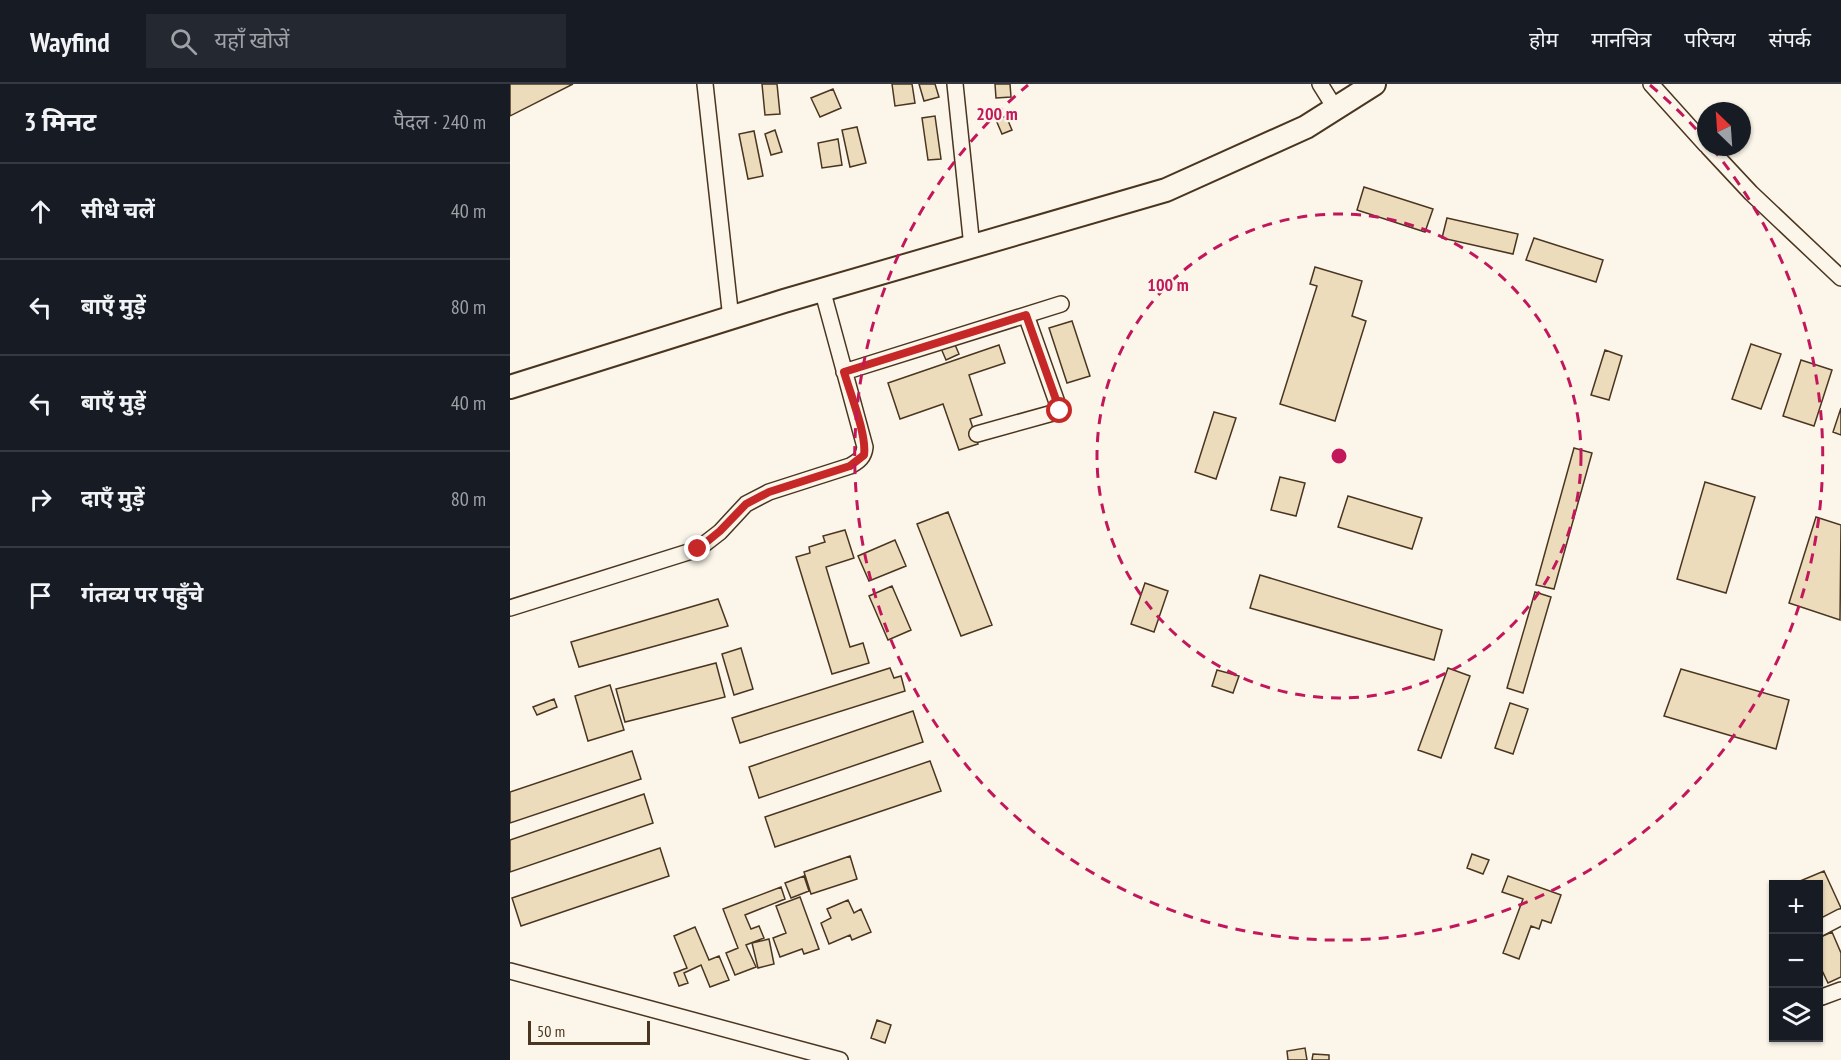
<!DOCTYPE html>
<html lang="hi">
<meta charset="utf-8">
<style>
body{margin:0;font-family:"PT Sans Narrow","Noto Sans Devanagari",sans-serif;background:#242831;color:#f1f3f6}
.controls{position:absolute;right:18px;bottom:18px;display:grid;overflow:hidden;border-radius:0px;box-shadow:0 2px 4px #0004}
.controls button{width:54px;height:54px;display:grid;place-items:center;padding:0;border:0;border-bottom:2px solid #363941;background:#171b24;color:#f1f3f6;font:30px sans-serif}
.compass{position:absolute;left:1187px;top:18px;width:54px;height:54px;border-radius:50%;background:#171b24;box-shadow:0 2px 4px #0004;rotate:335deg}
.scale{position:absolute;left:18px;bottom:15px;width:122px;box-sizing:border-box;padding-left:6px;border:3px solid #4a3520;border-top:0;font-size:16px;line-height:21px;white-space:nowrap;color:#4a3520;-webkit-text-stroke:4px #fbf6e9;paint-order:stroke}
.stop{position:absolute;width:18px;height:18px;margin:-14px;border:4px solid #c62828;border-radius:50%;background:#fff}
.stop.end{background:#c62828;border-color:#fff;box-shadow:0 2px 6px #0008}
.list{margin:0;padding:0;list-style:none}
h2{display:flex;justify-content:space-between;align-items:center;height:78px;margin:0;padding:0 24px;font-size:26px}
h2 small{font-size:20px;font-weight:400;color:#9ea1a6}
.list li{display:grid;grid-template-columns:39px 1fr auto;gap:18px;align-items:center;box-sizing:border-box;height:96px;padding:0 24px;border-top:2px solid #363941}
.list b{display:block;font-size:22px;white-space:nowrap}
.list em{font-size:20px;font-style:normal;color:#9ea1a6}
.icon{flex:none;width:33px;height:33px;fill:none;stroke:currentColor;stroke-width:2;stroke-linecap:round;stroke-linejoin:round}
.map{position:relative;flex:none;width:1331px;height:976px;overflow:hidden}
header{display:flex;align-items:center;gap:36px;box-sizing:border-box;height:84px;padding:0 30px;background:#171b24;border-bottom:2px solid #363941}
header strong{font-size:28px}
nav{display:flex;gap:33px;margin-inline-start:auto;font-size:21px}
.search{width:420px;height:54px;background:#242831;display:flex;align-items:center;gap:15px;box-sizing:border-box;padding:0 21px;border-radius:0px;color:#9ea1a6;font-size:22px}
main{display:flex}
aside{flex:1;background:#171b24}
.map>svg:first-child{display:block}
.building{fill:#ecdcbc;stroke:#4a3520;stroke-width:1.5}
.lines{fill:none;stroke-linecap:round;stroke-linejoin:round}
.street-casing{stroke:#4a3520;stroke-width:18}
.primary-casing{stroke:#4a3520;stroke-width:26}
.street{stroke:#fbf6e9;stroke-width:15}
.primary{stroke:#fbf6e9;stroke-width:22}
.route{stroke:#c62828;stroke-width:8}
.ring{fill:none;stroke:#c2185b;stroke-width:3;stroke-dasharray:10 8}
.centre{fill:#c2185b;stroke:#fbf6e9;stroke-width:3}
.ring-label{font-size:18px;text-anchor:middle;font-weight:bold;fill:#c2185b;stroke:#fbf6e9;stroke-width:4.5;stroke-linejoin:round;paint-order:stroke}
</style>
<header>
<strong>Wayfind</strong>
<div class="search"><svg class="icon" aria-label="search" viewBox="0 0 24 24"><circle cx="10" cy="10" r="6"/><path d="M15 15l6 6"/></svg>यहाँ खोजें</div>
<nav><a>होम</a><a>मानचित्र</a><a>परिचय</a><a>संपर्क</a></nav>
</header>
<main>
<aside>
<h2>3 मिनट<small>पैदल · 240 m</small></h2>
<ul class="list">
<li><svg class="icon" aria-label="ahead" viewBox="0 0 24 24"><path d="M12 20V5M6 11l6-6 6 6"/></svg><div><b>सीधे चलें</b></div><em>40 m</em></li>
<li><svg class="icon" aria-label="left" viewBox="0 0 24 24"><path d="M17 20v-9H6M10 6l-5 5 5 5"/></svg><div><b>बाएँ मुड़ें</b></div><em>80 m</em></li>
<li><svg class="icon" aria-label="left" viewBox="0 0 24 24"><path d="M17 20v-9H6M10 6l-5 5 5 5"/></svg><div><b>बाएँ मुड़ें</b></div><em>40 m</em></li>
<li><svg class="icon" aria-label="right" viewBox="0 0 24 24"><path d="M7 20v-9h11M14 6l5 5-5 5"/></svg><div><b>दाएँ मुड़ें</b></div><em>80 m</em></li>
<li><svg class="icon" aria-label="arrive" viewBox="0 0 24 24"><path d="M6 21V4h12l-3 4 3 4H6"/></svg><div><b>गंतव्य पर पहुँचे</b></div></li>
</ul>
</aside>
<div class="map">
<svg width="1331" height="976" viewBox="0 0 1331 976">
<rect width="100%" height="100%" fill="#fbf6e9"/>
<!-- building -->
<path class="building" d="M 0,0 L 63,0 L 0,32 Z
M 252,0 L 267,0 L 270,30 L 255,31 Z
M 382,0 L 402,0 L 405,19 L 385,22 Z
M 409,0 L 425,0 L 429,13 L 414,17 Z
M 485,0 L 500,0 L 501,13 L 486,14 Z
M 323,5 L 331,24 L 310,33 L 301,14 Z
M 425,32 L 431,75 L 418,76 L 412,34 Z
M 496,32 L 502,46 L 492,50 L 486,36 Z
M 347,43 L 356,79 L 340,83 L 332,46 Z
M 265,46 L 272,68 L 261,71 L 255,50 Z
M 244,47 L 253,92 L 238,95 L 229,50 Z
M 328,55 L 332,81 L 312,84 L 308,59 Z
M 854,103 L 923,125 L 915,148 L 847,126 Z
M 937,134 L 1008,150 L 1003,170 L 932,154 Z
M 1024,154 L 1093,176 L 1086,198 L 1016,176 Z
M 805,183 L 852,197 L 842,232 L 856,237 L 825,337 L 770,320 L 807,202 L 800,200 Z
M 562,237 L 580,292 L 557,299 L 539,244 Z
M 443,256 L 449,270 L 436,276 L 430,262 Z
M 1241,260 L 1271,270 L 1251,325 L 1222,315 Z
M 489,261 L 495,279 L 459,291 L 472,331 L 460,335 L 468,360 L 449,366 L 433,320 L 390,335 L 378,299 Z
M 1095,266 L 1112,272 L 1099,316 L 1081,311 Z
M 1291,276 L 1322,286 L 1304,342 L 1273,332 Z
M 1331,324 L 1331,351 L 1323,348 Z
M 704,328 L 726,334 L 706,395 L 685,388 Z
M 1064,364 L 1082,369 L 1044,505 L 1026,501 Z
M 770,393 L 795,399 L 786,432 L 761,426 Z
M 1195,398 L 1245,413 L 1216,509 L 1167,495 Z
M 838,412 L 912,434 L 902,465 L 828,443 Z
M 438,428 L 482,541 L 451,552 L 407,440 Z
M 1306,433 L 1331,441 L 1330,536 L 1279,519 Z
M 335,446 L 344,474 L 316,483 L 340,563 L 353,559 L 359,579 L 322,590 L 286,473 L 300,469 L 299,463 L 315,458 L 313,452 Z
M 385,456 L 396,482 L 359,497 L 348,472 Z
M 750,491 L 932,546 L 924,576 L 740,524 Z
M 635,499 L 658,507 L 644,548 L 621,540 Z
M 382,502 L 401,546 L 378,556 L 359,512 Z
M 1025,508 L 1041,513 L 1013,609 L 997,604 Z
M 208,515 L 218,542 L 69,583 L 61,558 Z
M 231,564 L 243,605 L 224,611 L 212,570 Z
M 206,579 L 215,613 L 115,638 L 106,605 Z
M 380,584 L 384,594 L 391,592 L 395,607 L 230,659 L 222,634 Z
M 938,584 L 960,592 L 931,674 L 908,666 Z
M 1171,585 L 1279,616 L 1266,665 L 1154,632 Z
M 707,586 L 729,592 L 723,609 L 702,602 Z
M 100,601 L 114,646 L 78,657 L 65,612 Z
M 44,615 L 47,623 L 27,631 L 23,623 Z
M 1000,619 L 1018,625 L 1003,670 L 985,664 Z
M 403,627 L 413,658 L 249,714 L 239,683 Z
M 122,667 L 131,695 L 0,739 L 0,708 Z
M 420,677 L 431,707 L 265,763 L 255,733 Z
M 134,710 L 143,739 L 0,788 L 0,756 Z
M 150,764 L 159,792 L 11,842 L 2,814 Z
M 962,770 L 979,776 L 973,790 L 957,784 Z
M 340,772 L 347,795 L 301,810 L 294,788 Z
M 1314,787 L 1331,824 L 1331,829 L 1308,838 L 1308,800 L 1283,800 Z
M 294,792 L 299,807 L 281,814 L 275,799 Z
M 998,792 L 1051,811 L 1041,839 L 1032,836 L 1029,845 L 1021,842 L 1009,875 L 993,869 L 1013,815 L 992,808 Z
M 271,803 L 275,815 L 235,831 L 241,845 L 249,842 L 254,854 L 236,861 L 246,883 L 225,891 L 216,869 L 228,864 L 213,825 Z
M 290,813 L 309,865 L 294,870 L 292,865 L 270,873 L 263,854 L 276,849 L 266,822 Z
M 338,816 L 344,829 L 351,825 L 361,848 L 342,856 L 340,851 L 319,860 L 311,839 L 321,834 L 317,825 Z
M 185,843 L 199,876 L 209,872 L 219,896 L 200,903 L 191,881 L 174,889 L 178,899 L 169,902 L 164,889 L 177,884 L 164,852 Z
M 1322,848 L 1331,869 L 1331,893 L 1318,899 L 1308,878 L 1308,854 Z
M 259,855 L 264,880 L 248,884 L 242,859 Z
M 367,936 L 381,941 L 375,959 L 361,954 Z
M 795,964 L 797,976 L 778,976 L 777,967 Z
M 803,970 L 819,971 L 819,976 L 802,976 Z"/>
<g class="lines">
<!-- street casing -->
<g class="street-casing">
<path id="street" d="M 195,0 L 221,235
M 445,0 L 462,163
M 810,0 L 825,24
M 1141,0 L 1196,61
M 1198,63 L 1241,109 L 1331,194
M 334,288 L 551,220
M 467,350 L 550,327 L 516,231
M 0,524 L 188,465 L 210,448 L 236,420 L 259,408 L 340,382 C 349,377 354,373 355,363 L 312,205
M 1308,845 L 1331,833
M 0,887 L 330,976
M 1312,913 L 1331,906"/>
</g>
<!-- primary casing -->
<g class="primary-casing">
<path id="primary" d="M 0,303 L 274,217 L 656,106 L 796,43 L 864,0"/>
</g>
<!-- street -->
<use href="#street" class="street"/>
<!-- primary -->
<use href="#primary" class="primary"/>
</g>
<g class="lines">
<!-- route -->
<path class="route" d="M 188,465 L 210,447 L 236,420 L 259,408 L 340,382 L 354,371 C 357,351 340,309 334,288 L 516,231 L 550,327"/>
</g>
<!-- distance rings -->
<g class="ring">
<circle cx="829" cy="372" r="242"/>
<path d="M1140 1A484 484 0 0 1 1194 54M1202 64A484 484 0 1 1 518 1"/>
</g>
<circle cx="829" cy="372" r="9" class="centre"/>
<g class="ring-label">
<text x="487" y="36">200 m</text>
<text x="658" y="207">100 m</text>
</g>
</svg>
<div class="controls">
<button>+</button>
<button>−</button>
<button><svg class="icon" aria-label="layers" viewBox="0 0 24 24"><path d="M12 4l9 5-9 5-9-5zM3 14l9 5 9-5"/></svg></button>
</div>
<svg class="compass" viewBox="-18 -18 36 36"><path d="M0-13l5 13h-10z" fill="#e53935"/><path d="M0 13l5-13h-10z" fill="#9ea1a6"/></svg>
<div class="scale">50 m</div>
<div class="stop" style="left:550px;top:327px"></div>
<div class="stop end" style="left:188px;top:465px"></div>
</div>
</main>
